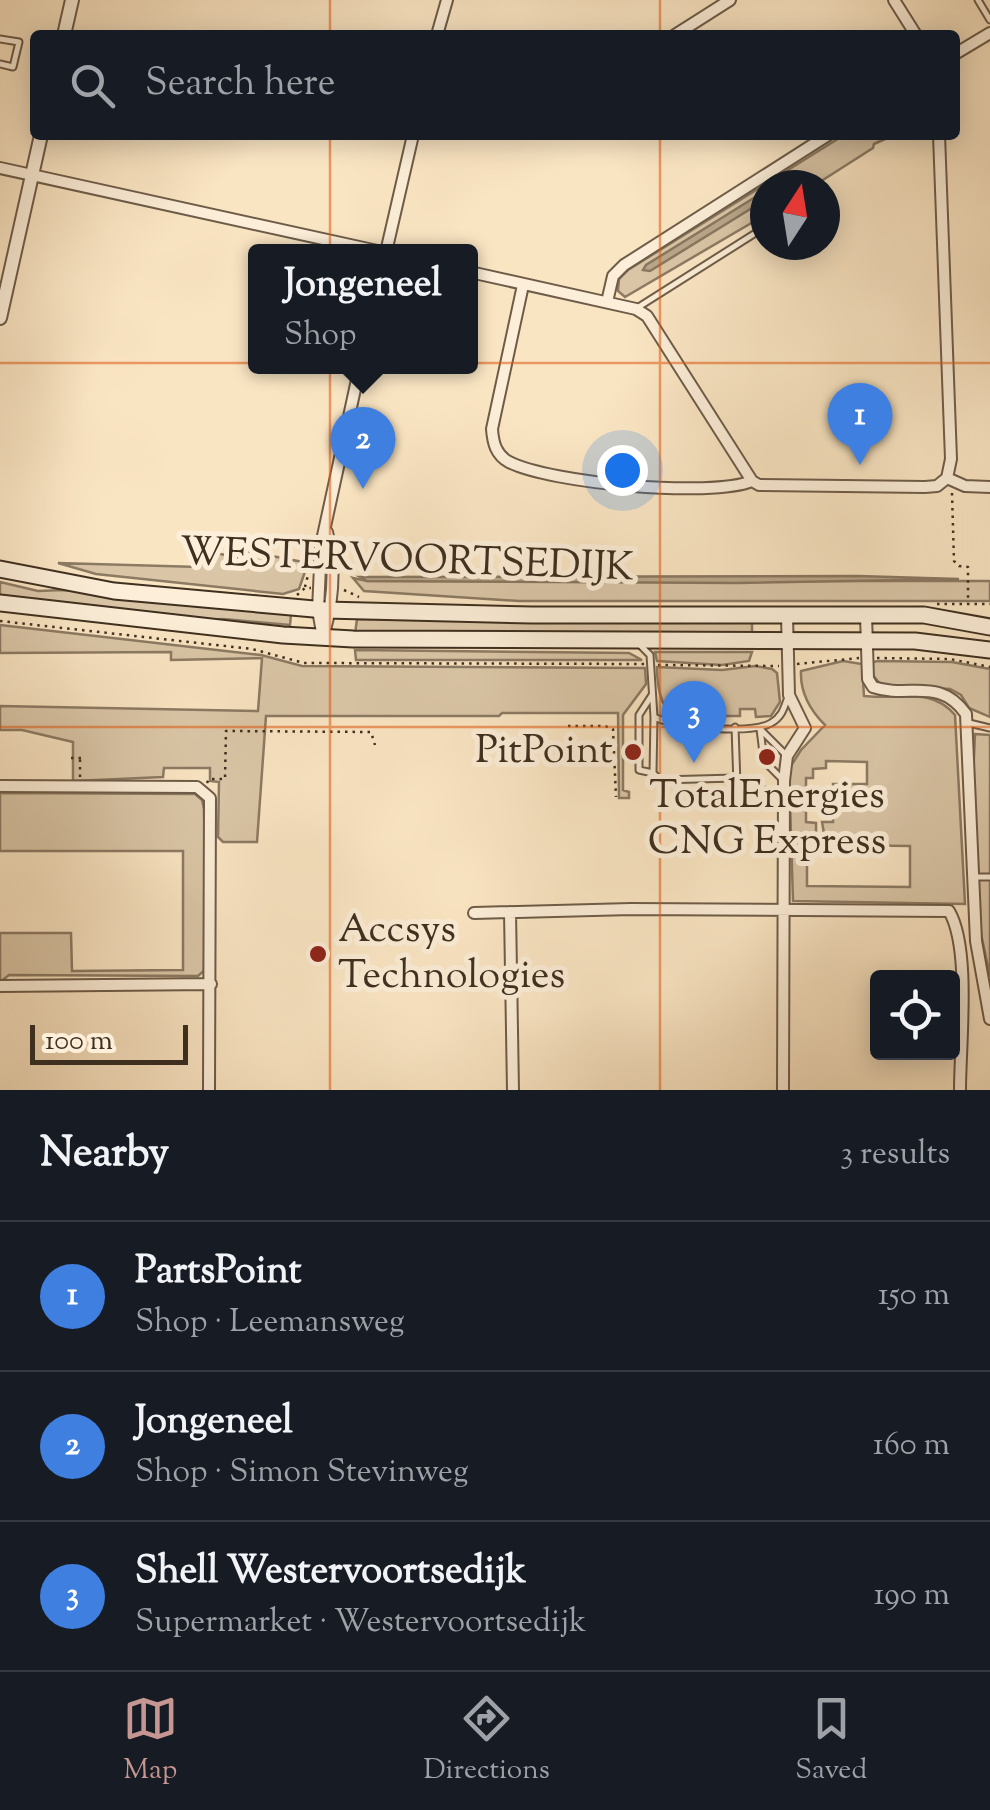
<!DOCTYPE html>
<meta charset="utf-8">
<style>
body{margin:0;font-family:"Sorts Mill Goudy",serif;background:#20242c;color:#f1f3f6}
.controls{position:absolute;right:30px;bottom:30px;display:grid;overflow:hidden;border-radius:10px;box-shadow:0 5px 25px #0003}
.controls button{width:90px;height:90px;display:grid;place-items:center;padding:0;border:0;border-bottom:2px solid #363941;background:#171b24;color:#f1f3f6;font:50px sans-serif}
.compass{position:absolute;left:750px;top:170px;width:90px;height:90px;border-radius:50%;background:#171b24;box-shadow:0 5px 25px #0003;rotate:12deg}
.scale{position:absolute;left:30px;bottom:25px;width:158px;box-sizing:border-box;padding-left:10px;border:5px solid #3f2f1f;border-top:0;font-size:28px;line-height:35px;white-space:nowrap;color:#3f2f1f;-webkit-text-stroke:8px #fceed8;paint-order:stroke}
.you{position:absolute;left:622px;top:470px;width:35px;height:35px;margin:-25px;border:8px solid #fff;border-radius:50%;background:#1a73e8;box-shadow:0 0 0 15px #1a73e833}
.badge{display:grid;place-items:center;width:65px;height:65px;border-radius:50%;background:#c59692;color:#fff;font-size:32px;font-weight:700}
.pin{position:absolute;translate:-50% -82px;filter:drop-shadow(0 2px 5px #0008)}
.pin::after{content:'';position:absolute;top:52px;width:35px;height:30px;background:inherit;clip-path:polygon(0 0,100% 0,50% 100%)}
.popup{position:absolute;left:248px;top:244px;width:230px;height:130px;box-sizing:border-box;display:grid;place-content:center;border-radius:10px;background:#171b24;filter:drop-shadow(0 2px 8px #0005);font-size:32px;white-space:nowrap;color:#9ea1a6}
.popup b{font-size:38px;color:#f1f3f6}
.popup::after{content:'';position:absolute;left:50%;top:100%;margin-left:-20px;border:20px solid transparent;border-top-color:#171b24}
.list{margin:0;padding:0;list-style:none}
h2{display:flex;justify-content:space-between;align-items:center;height:130px;margin:0;padding:0 40px;font-size:42px}
h2 small{font-size:32px;font-weight:400;color:#9ea1a6}
.list li{display:grid;grid-template-columns:65px 1fr auto;gap:30px;align-items:center;box-sizing:border-box;height:150px;padding:0 40px;border-top:2px solid #363941}
.list b{display:block;font-size:38px;white-space:nowrap}
.list p{margin:0;font-size:32px;white-space:nowrap;color:#9ea1a6}
.list em{font-size:32px;font-style:normal;color:#9ea1a6}
.icon{flex:none;width:55px;height:55px;fill:none;stroke:currentColor;stroke-width:2;stroke-linecap:round;stroke-linejoin:round}
.map{position:relative;flex:none;width:990px;height:1090px;overflow:hidden}
.search{position:absolute;background:#171b24;box-shadow:0 5px 25px #0003;left:30px;right:30px;top:30px;height:110px;display:flex;align-items:center;gap:25px;box-sizing:border-box;padding:0 35px;border-radius:10px;color:#9ea1a6;font-size:38px}
.sheet{height:580px;background:#171b24}
nav{display:flex;justify-content:space-around;align-items:center;box-sizing:border-box;height:140px;border-top:2px solid #363941;background:#171b24;font-size:28px;color:#9ea1a6}
nav a{display:grid;justify-items:center;gap:5px}
nav .on{color:#c59692}
.map>svg:first-child{display:block}
.green{fill:#dac6a7;stroke:#8c7a63;stroke-width:2.5;fill-rule:evenodd}
.water{fill:#baa78b;stroke:#897760;stroke-width:2.5}
.lines{fill:none;stroke-linecap:round;stroke-linejoin:round}
.service-casing{stroke:#6e5c48;stroke-width:9}
.minor-casing{stroke:#6e5c48;stroke-width:14}
.tertiary-casing{stroke:#6e5c48;stroke-width:16}
.secondary-casing{stroke:#3f2f1f;stroke-width:19}
.path{stroke:#3f2f1f;stroke-width:2.5;stroke-dasharray:2.5 5;stroke-linecap:butt}
.service{stroke:#fceed8;stroke-width:5}
.minor{stroke:#fceed8;stroke-width:10}
.tertiary{stroke:#fceed8;stroke-width:12}
.secondary{stroke:#fceed8;stroke-width:15}
.grid{fill:none;stroke:#e0570d;stroke-width:2.5;stroke-opacity:0.55}
.poi-dot{fill:#8f2418;stroke:#fceed8;stroke-width:4}
.labels{text-anchor:middle;dominant-baseline:central;stroke-width:10;stroke-linejoin:round;paint-order:stroke}
.street-label{font-size:40px;fill:#3f2f1f;stroke:#fceed8}
.poi-label{font-size:40px;fill:#3f2f1f;stroke:#fceed8;text-anchor:end}
</style>
<div class="map">
<svg width="990" height="1090" viewBox="0 0 990 1090">
<rect width="100%" height="100%" fill="#fae5c3"/>
<filter id="stains"><feTurbulence type="fractalNoise" baseFrequency=".002" numOctaves="4"/><feColorMatrix values="0 0 0 0 .2 0 0 0 0 .09 0 0 0 0 .02 0 0 0 .5 -.17"/></filter>
<radialGradient id="worn" r=".72"><stop offset=".6" stop-color="#630" stop-opacity="0"/><stop offset="1" stop-color="#630" stop-opacity=".3"/></radialGradient>
<!-- green -->
<path class="green" d="M 844,135 L 894,135 L 874,144 L 873,148 L 815,185 L 765,185 L 765,215 L 625,297 L 618,291 L 619,279 L 628,270 Z
M 203,550 L 243,559 L 246,551 L 308,563 L 299,589 L 283,594 L 96,574 L 58,563 L 199,567 Z
M 353,578 L 367,581 L 990,581 L 990,601 L 519,601 L 364,591 Z
M 0,582 L 38,591 L 64,590 L 291,614 L 290,625 L 224,619 L 188,621 L 0,597 Z
M 357,619 L 752,621 L 752,636 L 355,634 Z
M 0,625 L 261,655 L 302,666 L 645,668 L 646,684 L 623,715 L 623,790 L 629,792 L 629,798 L 619,798 L 618,713 L 502,713 L 499,716 L 266,716 L 257,842 L 223,842 L 218,837 L 219,782 L 210,781 L 210,768 L 164,768 L 163,777 L 73,781 L 73,742 L 22,730 L 0,730 L 0,706 L 258,711 L 262,658 L 171,660 L 171,652 L 0,653 Z
M 355,650 L 629,653 L 642,660 L 356,660 Z
M 655,652 L 752,652 L 749,661 L 722,665 L 657,661 Z
M 843,661 L 862,664 L 864,696 C 898,700 931,686 955,715 L 965,904 L 793,901 L 789,769 L 801,750 L 825,725 C 811,711 800,692 801,671 ZM 826,761 L 867,762 L 867,784 L 833,784 L 833,822 L 822,822 L 826,845 L 910,846 L 910,887 L 807,886 L 807,834 L 816,833 L 816,823 L 806,822 L 806,778 L 813,778 L 813,769 L 826,768 Z
M 878,661 L 952,662 L 990,669 L 990,717 L 969,708 L 961,695 L 950,689 L 881,685 L 872,674 L 873,662 Z
M 755,666 L 772,669 L 777,673 L 780,702 L 771,716 L 756,717 L 755,709 L 740,709 L 740,716 L 703,716 L 703,709 L 684,709 L 683,720 C 661,716 657,687 657,667 L 722,670 Z
M 975,734 L 990,735 L 990,977 L 980,929 L 972,801 Z
M 0,793 L 195,794 L 202,800 L 204,809 L 207,968 L 198,976 L 9,975 L 0,982 L 0,933 L 71,933 L 72,971 L 183,970 L 183,851 L 0,851 Z"/>
<!-- water -->
<path class="water" d="M 765,191 L 765,200 L 650,271 L 643,270 L 646,265 Z
M 858,576 L 959,579 L 737,583 L 367,581 L 360,577 Z"/>
<g class="lines">
<!-- service casing -->
<g class="service-casing">
<path id="service" d="M 978,0 L 990,20
M 0,39 L 19,42 L 13,67 L 0,64
M 637,308 L 765,227
M 641,646 L 650,655 L 654,717 L 653,773 L 660,780 L 735,778
M 652,695 L 639,715 L 639,770 L 653,773
M 654,717 C 675,727 751,735 771,723 C 782,717 784,708 788,697
M 969,723 L 990,728
M 735,727 L 737,784 L 758,790 L 781,791
M 760,729 L 764,761 L 781,778
M 762,731 L 786,755
M 974,877 L 990,877"/>
</g>
<!-- minor casing -->
<g class="minor-casing">
<path id="minor" d="M 894,0 L 916,35
M 437,35 L 447,0
M 675,35 L 730,0
M 955,54 L 990,33
M 939,135 L 951,459 L 947,478
M 0,168 L 382,252
M 386,252 L 413,135
M 470,272 L 636,309 L 647,316 L 752,481 L 759,485 L 925,487 L 937,486 L 947,478
M 523,285 L 492,429 C 493,443 496,455 509,462 C 549,483 711,498 752,481
M 607,302 L 613,276 L 624,265 L 828,135
M 947,478 L 965,486 L 990,487
M 866,615 L 868,679 L 873,687 C 909,699 939,676 966,714 L 976,941 L 990,1019
M 324,634 C 333,601 336,565 327,532
M 323,638 L 318,610 L 321,545 L 360,366
M 0,786 L 197,787 L 210,798 L 209,1090
M 510,912 L 513,1090
M 474,913 L 631,909 L 949,911 C 971,948 960,1044 960,1090
M 0,986 L 211,984
M 783,1090 L 784,781 L 787,756 L 805,728 L 789,695 L 787,616"/>
</g>
<!-- tertiary casing -->
<g class="tertiary-casing">
<path id="tertiary" d="M 64,35 L 72,0
M 0,318 L 41,135"/>
</g>
<!-- secondary casing -->
<g class="secondary-casing">
<path id="secondary" d="M 0,569 L 114,591 L 325,610 L 532,615 L 924,615 L 990,627
M 0,603 L 283,635 L 353,639 L 915,641 L 990,650"/>
</g>
<!-- path -->
<path class="path" d="M 952,493 L 954,561 L 959,566 L 968,567 L 968,604
M 305,587 L 309,571
M 344,590 L 359,597
M 297,595 L 305,588 L 311,588
M 937,604 L 990,604
M 0,621 L 252,649 L 304,663 L 645,664
M 877,658 L 950,659 L 990,667
M 797,664 L 859,658
M 658,665 L 779,666
M 568,726 L 605,726 L 613,729 L 616,797
M 71,758 L 86,758
M 80,777 L 80,758
M 207,783 L 209,779 L 225,779 L 226,731 L 371,732 L 375,745"/>
<!-- service -->
<use href="#service" class="service"/>
<!-- minor -->
<use href="#minor" class="minor"/>
<!-- tertiary -->
<use href="#tertiary" class="tertiary"/>
<!-- secondary -->
<use href="#secondary" class="secondary"/>
</g>
<!-- grid -->
<path class="grid" d="M 330,0 L 330,35M 660,0 L 660,35M 330,135 L 330,1090M 660,135 L 660,1090M 0,363 L 990,363M 0,727 L 990,727"/>
<!-- markers -->
<g class="poi-dot">
<circle cx="633" cy="752" r="10"/>
<circle cx="767" cy="757" r="10"/>
<circle cx="318" cy="954" r="10"/>
</g>
<g class="labels">
<!-- street labels -->
<g class="street-label">
<text transform="translate(407 562) rotate(2)">WESTERVOORTSEDIJK</text>
</g>
<!-- poi labels -->
<g class="poi-label">
<text x="613" y="752">PitPoint</text>
<text x="767" y="797" text-anchor="middle">TotalEnergies<tspan x="767" dy="46">CNG Express</tspan></text>
<text x="338" y="931" text-anchor="start">Accsys<tspan x="338" dy="46">Technologies</tspan></text>
</g>
</g>
<rect width="100%" height="100%" filter="url(#stains)"/>
<rect width="100%" height="100%" fill="url(#worn)"/>
</svg>
<div class="controls">
<button><svg class="icon" aria-label="locate" viewBox="0 0 24 24"><circle cx="12" cy="12" r="6"/><path d="M12 2v4M12 18v4M2 12h4M18 12h4"/></svg></button>
</div>
<svg class="compass" viewBox="-18 -18 36 36"><path d="M0-13l5 13h-10z" fill="#e53935"/><path d="M0 13l5-13h-10z" fill="#9ea1a6"/></svg>
<div class="scale">100 m</div>
<div class="you"></div>
<div class="pin badge" style="left:860px;top:465px;background:#3f7fe0">1</div>
<div class="pin badge" style="left:363px;top:489px;background:#3f7fe0">2</div>
<div class="popup"><b>Jongeneel</b>Shop</div>
<div class="pin badge" style="left:694px;top:763px;background:#3f7fe0">3</div>
<div class="search"><svg class="icon" aria-label="search" viewBox="0 0 24 24"><circle cx="10" cy="10" r="6"/><path d="M15 15l6 6"/></svg>Search here</div>
</div>
<section class="sheet">
<h2>Nearby<small>3 results</small></h2>
<ul class="list">
<li><span class="badge" style="background:#3f7fe0">1</span><div><b>PartsPoint</b><p>Shop · Leemansweg</p></div><em>150 m</em></li>
<li><span class="badge" style="background:#3f7fe0">2</span><div><b>Jongeneel</b><p>Shop · Simon Stevinweg</p></div><em>160 m</em></li>
<li><span class="badge" style="background:#3f7fe0">3</span><div><b>Shell Westervoortsedijk</b><p>Supermarket · Westervoortsedijk</p></div><em>190 m</em></li>
</ul>
</section>
<nav>
<a class="on"><svg class="icon" aria-label="map" viewBox="0 0 24 24"><path d="M3 6l6-2 6 2 6-2v14l-6 2-6-2-6 2zM9 4v14M15 6v14"/></svg>Map</a>
<a><svg class="icon" aria-label="directions" viewBox="0 0 24 24"><path d="M12 3l9 9-9 9-9-9zM9 14v-3h6M13 9l2 2-2 2"/></svg>Directions</a>
<a><svg class="icon" aria-label="saved" viewBox="0 0 24 24"><path d="M7 4h10v16l-5-4-5 4z"/></svg>Saved</a>
</nav>
